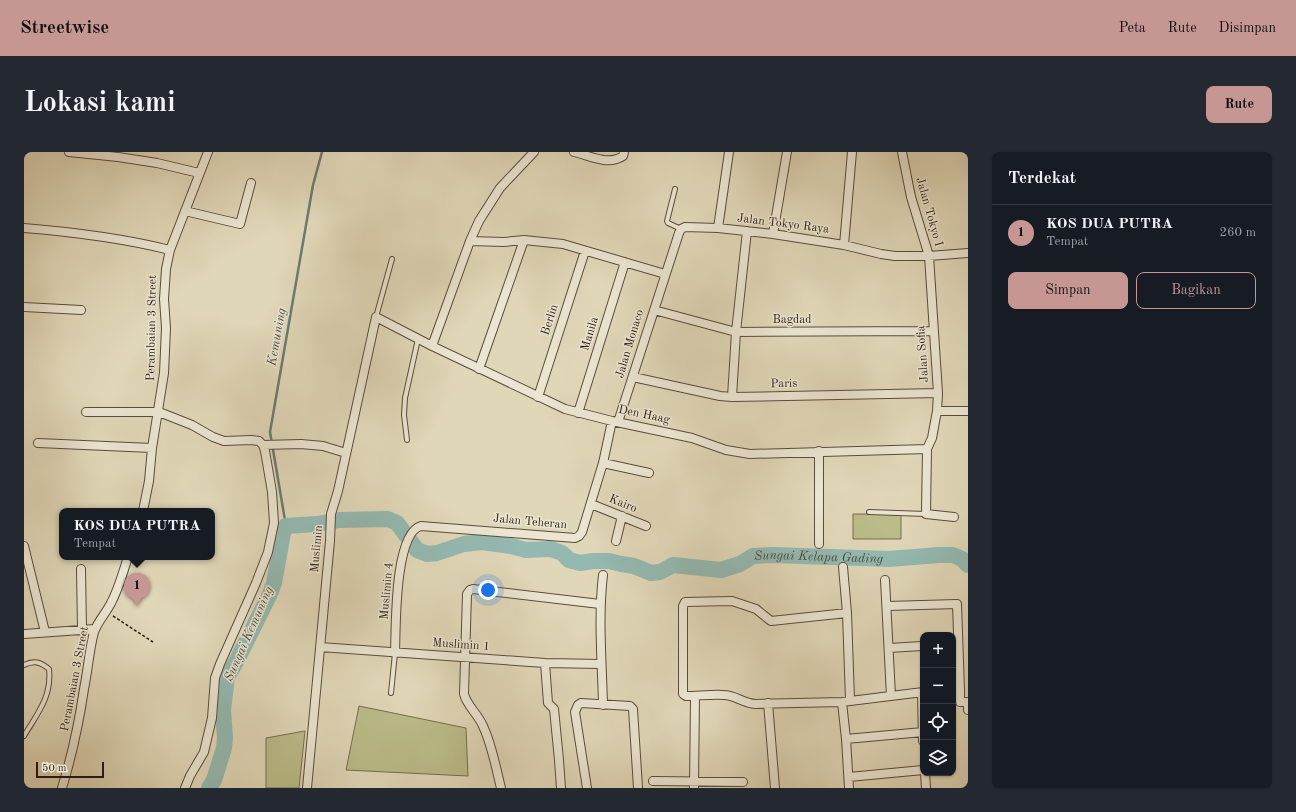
<!DOCTYPE html>
<html lang="id">
<meta charset="utf-8">
<style>
body{margin:0;font-family:"Old Standard TT",serif;background:#242831;color:#f1f3f6}
.controls{position:absolute;right:12px;bottom:12px;display:grid;overflow:hidden;border-radius:8px;box-shadow:0 1px 3px #0004}
.controls button{width:36px;height:36px;display:grid;place-items:center;padding:0;border:0;border-bottom:1px solid #363941;background:#171b24;color:#f1f3f6;font:20px sans-serif}
.scale{position:absolute;left:12px;bottom:10px;width:68px;box-sizing:border-box;padding-left:4px;border:2px solid #2d1e13;border-top:0;font-size:11px;line-height:14px;white-space:nowrap;color:#2d1e13;-webkit-text-stroke:3px #ebe5d1;paint-order:stroke}
.you{position:absolute;left:464px;top:438px;width:14px;height:14px;margin:-10px;border:3px solid #fff;border-radius:50%;background:#1a73e8;box-shadow:0 0 0 6px #1a73e833}
.badge{display:grid;place-items:center;width:26px;height:26px;border-radius:50%;background:#c59692;color:#111;font-size:13px;font-weight:700}
.pin{position:absolute;translate:-50% -33px;filter:drop-shadow(0 1px 2px #0008)}
.pin::after{content:'';position:absolute;top:21px;width:14px;height:12px;background:inherit;clip-path:polygon(0 0,100% 0,50% 100%)}
.popup{position:absolute;left:35px;top:356px;width:156px;height:52px;box-sizing:border-box;display:grid;place-content:center;border-radius:8px;background:#171b24;filter:drop-shadow(0 1px 3px #0005);font-size:13px;white-space:nowrap;color:#9ea1a6}
.popup b{font-size:15px;color:#f1f3f6}
.popup::after{content:'';position:absolute;left:50%;top:100%;margin-left:-8px;border:8px solid transparent;border-top-color:#171b24}
.list{margin:0;padding:0;list-style:none}
h2{display:flex;justify-content:space-between;align-items:center;height:52px;margin:0;padding:0 16px;font-size:17px}
h2 small{font-size:13px;font-weight:400;color:#9ea1a6}
.list li{display:grid;grid-template-columns:26px 1fr auto;gap:12px;align-items:center;box-sizing:border-box;height:56px;padding:0 16px;border-top:1px solid #363941}
.list b{display:block;font-size:15px;white-space:nowrap}
.list p{margin:0;font-size:13px;white-space:nowrap;color:#9ea1a6}
.list em{font-size:13px;font-style:normal;color:#9ea1a6}
.actions{display:flex;gap:8px;padding:12px 16px}
.actions a{flex:1;padding:9px 0;border:1px solid #c59692;border-radius:8px;text-align:center;font-size:14px;color:#c59692}
.actions .main{background:#c59692;color:#111}
.icon{flex:none;width:22px;height:22px;fill:none;stroke:currentColor;stroke-width:2;stroke-linecap:round;stroke-linejoin:round}
.map{position:relative;flex:none;width:944px;height:636px;overflow:hidden;border-radius:8px}
header{display:flex;align-items:center;gap:24px;box-sizing:border-box;height:56px;padding:0 20px;background:#c59692;color:#111}
header strong{font-size:19px}
nav{display:flex;gap:22px;margin-inline-start:auto;font-size:14px}
.intro{display:flex;align-items:center;justify-content:space-between;box-sizing:border-box;height:96px;padding:0 24px}
h1{margin:0;font-size:28px}
.button{padding:10px 18px;border-radius:8px;background:#c59692;color:#111;font-size:14px;font-weight:700}
main{display:flex;gap:24px;padding:0 24px}
aside{flex:1;background:#171b24;border-radius:8px;box-shadow:0 1px 3px #0004}
.map>svg:first-child{display:block}
.green{fill:#bbbc89;stroke:#746d4e}
.lines{fill:none;stroke-linecap:round;stroke-linejoin:round}
.stream{stroke:#6b7b72;stroke-width:2.5}
.river{stroke:#94b9b1;stroke-width:16}
.service-casing{stroke:#5a4c3c;stroke-width:6}
.minor-casing{stroke:#5a4c3c;stroke-width:10}
.path{stroke:#2d1e13;stroke-width:1.5;stroke-dasharray:3 2;stroke-linecap:butt}
.service{stroke:#ebe5d1;stroke-width:4}
.minor{stroke:#ebe5d1;stroke-width:8}
.labels{text-anchor:middle;dominant-baseline:central;stroke-width:3;stroke-linejoin:round;paint-order:stroke}
.street-label{font-size:12px;fill:#2d1e13;stroke:#ebe5d1}
.water-label{font-size:13px;font-style:italic;fill:#4c4c42;stroke:#ebe5d1}
</style>
<header>
<strong>Streetwise</strong>
<nav><a>Peta</a><a>Rute</a><a>Disimpan</a></nav>
</header>
<div class="intro"><h1>Lokasi kami</h1><a class="button">Rute</a></div>
<main>
<div class="map">
<svg width="944" height="636" viewBox="0 0 944 636">
<rect width="100%" height="100%" fill="#e0d7b8"/>
<filter id="stains"><feTurbulence type="fractalNoise" baseFrequency=".005" numOctaves="4"/><feColorMatrix values="0 0 0 0 .2 0 0 0 0 .09 0 0 0 0 .02 0 0 0 .5 -.17"/></filter>
<radialGradient id="worn" r=".72"><stop offset=".6" stop-color="#630" stop-opacity="0"/><stop offset="1" stop-color="#630" stop-opacity=".3"/></radialGradient>
<!-- green -->
<path class="green" d="M 829,362 L 877,362 L 877,387 L 829,387 Z
M 335,554 L 442,576 L 444,624 L 322,618 Z
M 281,579 L 275,636 L 242,636 L 242,586 Z"/>
<g class="lines">
<!-- stream -->
<path class="stream" d="M 262,374 L 246,280 L 289,33 L 298,0"/>
<!-- river -->
<path class="river" id="s1" d="M 185,636 L 190,628 L 200,596 L 201,586 L 199,558 L 203,525 L 212,510 L 245,444 L 250,431 L 259,381 L 262,374 L 293,372 L 315,368 L 364,367 L 373,371 L 393,398 L 403,402 L 413,401 L 440,392 L 458,390 L 487,394 L 502,398 L 527,397 L 538,401 L 545,408 L 556,411 L 569,409 L 585,409 L 597,412 L 610,414 L 627,421 L 636,420 L 649,413 L 697,418 L 716,412 L 729,404 L 749,403 L 865,407 L 915,403 L 929,403 L 938,407 L 944,413"/>
<!-- service casing -->
<g class="service-casing">
<path id="service" d="M 651,37 L 643,69 L 644,71 L 657,77
M 352,165 L 368,107
M 383,288 L 380,263 L 381,246 L 394,187
M 845,360 L 902,362
M 0,513 C 11,508 16,510 25,517 C 28,545 13,562 0,584
M 367,541 L 371,501"/>
</g>
<!-- minor casing -->
<g class="minor-casing">
<path id="minor" d="M 45,0 L 94,5 L 133,11 L 175,21
M 550,0 C 567,4 584,14 599,4 L 600,0
M 878,0 L 887,45 L 905,104 L 914,241 L 913,259 L 908,286 L 903,297 L 902,362 L 930,365
M 161,59 L 216,72 L 227,31
M 0,76 C 49,80 98,86 146,98
M 694,76 L 705,0
M 749,82 L 763,0
M 446,89 L 480,90 L 500,88 L 539,92 L 641,122
M 820,93 L 828,0
M 0,155 L 57,158
M 630,158 L 712,180 L 909,179
M 408,194 L 446,89 L 455,69 L 476,36 L 510,0
M 455,217 L 500,88
M 609,225 L 696,244 L 708,245 L 914,241
M 514,245 L 561,99
M 708,245 L 712,180 L 723,79
M 913,259 L 944,259
M 62,260 L 135,260 L 168,273 L 189,285 L 200,289 L 227,288 L 235,289 L 239,293 L 241,299 L 248,340 L 250,371 L 244,400 L 232,431 L 196,512 L 191,526 L 188,566 L 180,600 L 166,624 L 161,636
M 554,261 L 601,110
M 594,270 L 655,81 L 657,77 L 661,75 L 694,76 L 749,82 L 820,93 L 857,102 L 871,104 L 905,104 L 944,101
M 14,291 L 128,296
M 239,293 L 277,292 L 299,294 L 322,301
M 795,299 L 795,392
M 579,311 L 625,321
M 567,352 L 622,374
M 119,359 L 125,329 L 128,296 L 140,221 L 142,176 L 140,147 L 142,117 L 146,98 L 184,0
M 592,389 L 598,364
M 0,394 L 21,480
M 819,415 L 823,461 L 826,548
M 57,417 L 58,479
M 861,428 L 867,544
M 863,454 L 933,452 L 936,538
M 823,461 L 747,469 L 732,457 L 708,449 L 661,450 L 659,454 L 659,542 L 662,544 C 674,544 688,542 700,543 C 711,543 719,551 731,552 L 818,550 L 899,540
M 0,482 L 71,477
M 296,495 L 521,511 L 577,512
M 865,496 L 898,494
M 371,501 C 372,477 370,381 397,374 L 551,386 L 555,384 L 558,380 L 579,311 L 588,269
M 521,511 L 524,551 L 530,557 L 535,608 L 537,636
M 929,538 L 936,538 L 936,550 L 944,550 L 944,558
M 898,540 L 899,589
M 818,550 L 822,587 L 825,636
M 744,551 L 751,636
M 579,553 C 578,509 574,466 579,423
M 822,587 L 899,580
M 901,621 L 902,636
M 825,625 L 899,618
M 629,629 L 719,630
M 38,636 C 48,603 55,571 60,537 C 64,518 65,499 70,480 C 74,469 82,461 87,451 C 95,436 99,420 104,405
M 283,636 L 306,389 L 307,362 L 314,339 L 352,165 L 408,194 L 541,257 L 588,269 L 668,286 L 702,298 L 726,302 L 903,297
M 477,636 C 472,616 468,593 459,574 C 454,562 443,554 440,542 L 443,442 L 446,438 L 449,437 L 576,452
M 563,636 L 551,560 L 554,553 L 557,551 L 606,554 L 609,557 L 614,636
M 670,636 L 671,544"/>
</g>
<!-- path -->
<path class="path" d="M 89,464 L 129,490"/>
<!-- service -->
<use href="#service" class="service"/>
<!-- minor -->
<use href="#minor" class="minor"/>
</g>
<g class="labels">
<!-- street labels -->
<g class="street-label">
<text transform="translate(905 60) rotate(74)">Jalan Tokyo I</text>
<text transform="translate(759 72) rotate(7)">Jalan Tokyo Raya</text>
<text transform="translate(526 168) rotate(-72)">Berlin</text>
<text x="768" y="168">Bagdad</text>
<text transform="translate(128 176) rotate(-89)">Perambaian 3 Street</text>
<text transform="translate(566 182) rotate(-73)">Manila</text>
<text transform="translate(606 192) rotate(-73)">Jalan Monaco</text>
<text transform="translate(899 202) rotate(-94)">Jalan Sofia</text>
<text transform="translate(760 232) rotate(-1)">Paris</text>
<text transform="translate(620 263) rotate(12)">Den Haag</text>
<text transform="translate(599 352) rotate(22)">Kairo</text>
<text transform="translate(506 370) rotate(5)">Jalan Teheran</text>
<text transform="translate(293 397) rotate(-85)">Muslimin</text>
<text transform="translate(363 439) rotate(-85)">Muslimin 4</text>
<text transform="translate(437 493) rotate(4)">Muslimin 1</text>
<text transform="translate(51 527) rotate(-79)">Perambaian 3 Street</text>
</g>
<!-- water labels -->
<g class="water-label">
<text transform="translate(253 185) rotate(-80)">Kemuning</text>
<text stroke="none"><textPath href="#s1" startOffset="840">Sungai Kelapa Gading</textPath></text>
<text transform="translate(225 482) rotate(-66)">Sungai Kemuning</text>
</g>
</g>
<rect width="100%" height="100%" filter="url(#stains)"/>
<rect width="100%" height="100%" fill="url(#worn)"/>
</svg>
<div class="controls">
<button>+</button>
<button>−</button>
<button><svg class="icon" aria-label="locate" viewBox="0 0 24 24"><circle cx="12" cy="12" r="6"/><path d="M12 2v4M12 18v4M2 12h4M18 12h4"/></svg></button>
<button><svg class="icon" aria-label="layers" viewBox="0 0 24 24"><path d="M12 4l9 5-9 5-9-5zM3 14l9 5 9-5"/></svg></button>
</div>
<div class="scale">50 m</div>
<div class="you"></div>
<div class="pin badge" style="left:113px;top:454px">1</div>
<div class="popup"><b>KOS DUA PUTRA</b>Tempat</div>
</div>
<aside>
<h2>Terdekat<small></small></h2>
<ul class="list">
<li><span class="badge">1</span><div><b>KOS DUA PUTRA</b><p>Tempat</p></div><em>260 m</em></li>
</ul>
<div class="actions"><a class="main">Simpan</a><a>Bagikan</a></div>
</aside>
</main>
